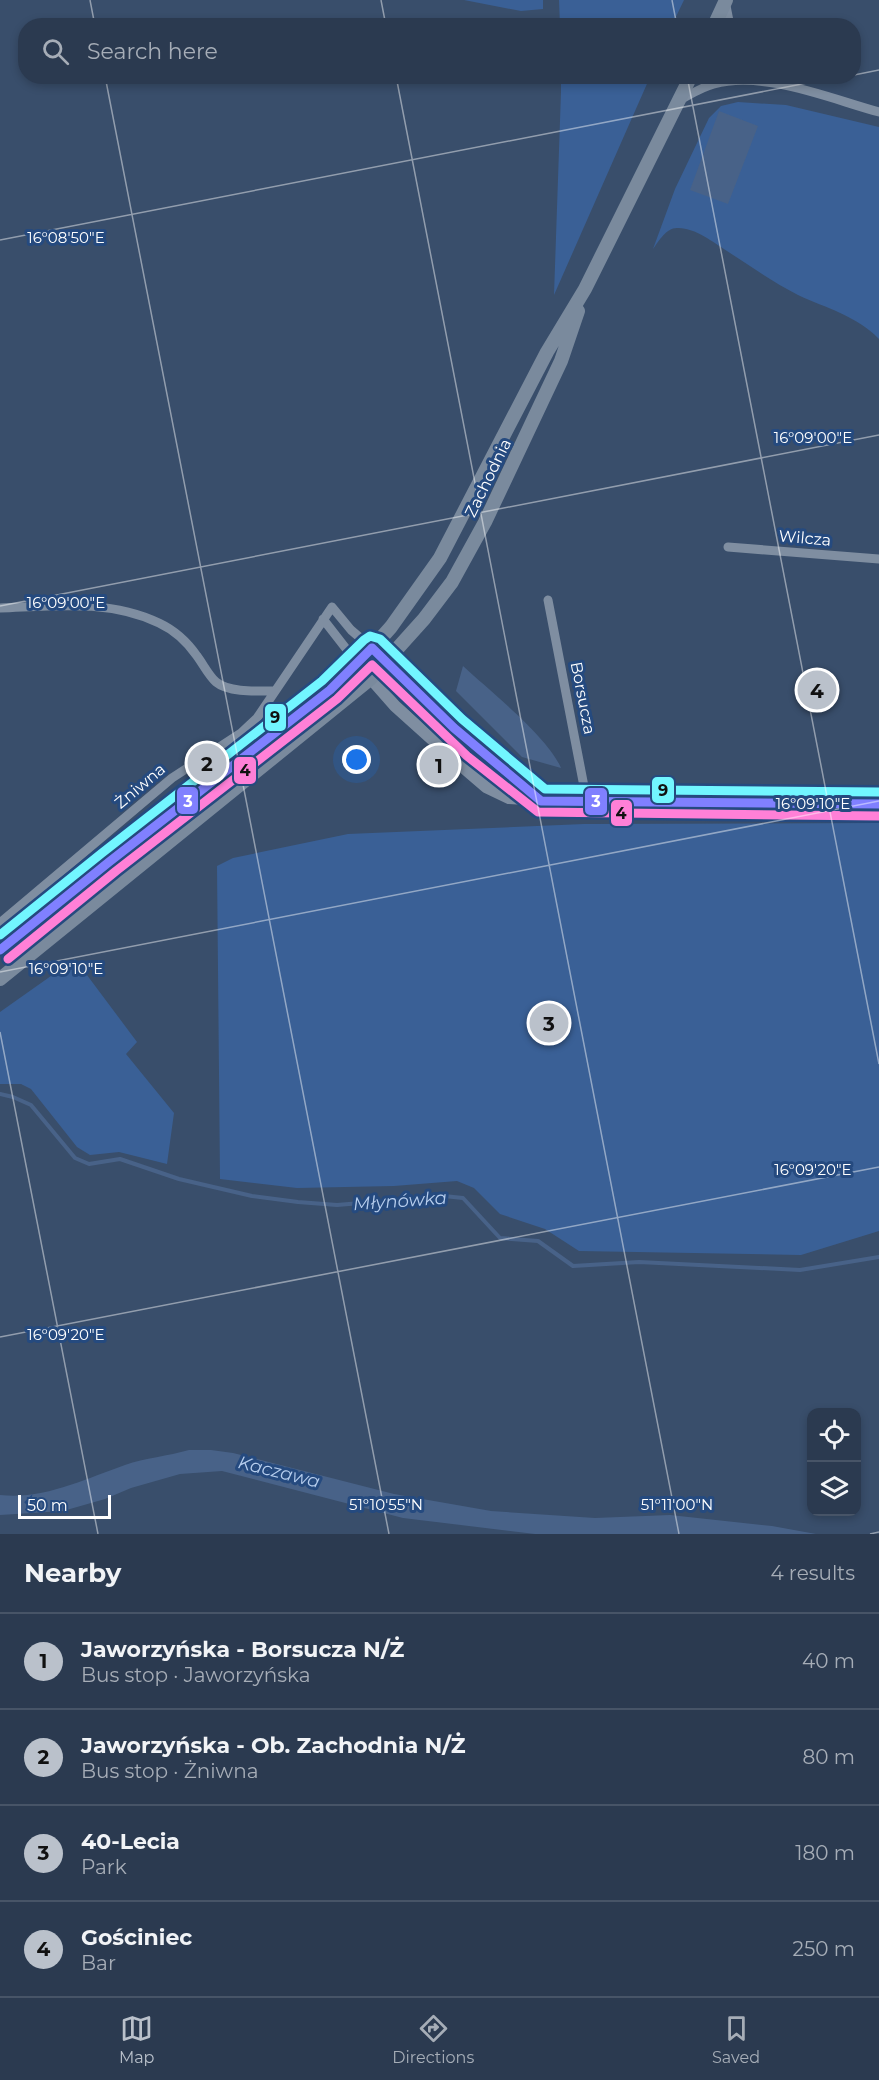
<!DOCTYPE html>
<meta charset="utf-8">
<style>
body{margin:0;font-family:Montserrat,sans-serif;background:#334157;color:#f1f3f6}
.controls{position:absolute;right:18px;bottom:18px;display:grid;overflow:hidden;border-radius:12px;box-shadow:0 3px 9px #0003}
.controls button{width:54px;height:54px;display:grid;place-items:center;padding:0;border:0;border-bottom:2px solid #475467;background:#2b3a50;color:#f1f3f6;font:30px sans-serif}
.scale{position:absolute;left:18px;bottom:15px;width:93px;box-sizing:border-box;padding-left:6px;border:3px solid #fff;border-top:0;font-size:16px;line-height:21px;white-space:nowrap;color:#fff;-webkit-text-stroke:4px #254a7f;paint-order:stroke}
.you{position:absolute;left:357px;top:760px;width:21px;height:21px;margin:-15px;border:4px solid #fff;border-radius:50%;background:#1a73e8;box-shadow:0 0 0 9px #1a73e833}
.badge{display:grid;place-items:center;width:39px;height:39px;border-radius:50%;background:#bac1cb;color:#111;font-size:20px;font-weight:700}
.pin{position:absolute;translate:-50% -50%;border:3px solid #fff;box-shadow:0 2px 6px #0006}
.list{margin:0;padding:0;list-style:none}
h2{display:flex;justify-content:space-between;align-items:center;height:78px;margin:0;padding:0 24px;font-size:26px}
h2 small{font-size:20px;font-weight:400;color:#a6adb7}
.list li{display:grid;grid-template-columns:39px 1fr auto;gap:18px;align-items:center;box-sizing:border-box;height:96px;padding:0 24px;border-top:2px solid #475467}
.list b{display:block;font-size:22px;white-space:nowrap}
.list p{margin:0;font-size:20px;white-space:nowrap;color:#a6adb7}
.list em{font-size:20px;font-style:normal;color:#a6adb7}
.icon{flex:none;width:33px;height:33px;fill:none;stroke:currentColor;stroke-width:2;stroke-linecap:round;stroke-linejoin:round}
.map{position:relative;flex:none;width:879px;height:1534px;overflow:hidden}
.search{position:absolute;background:#2b3a50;box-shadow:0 3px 9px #0003;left:18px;right:18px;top:18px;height:66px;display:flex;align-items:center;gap:15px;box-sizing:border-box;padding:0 21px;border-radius:24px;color:#a6adb7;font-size:22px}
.sheet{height:462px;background:#2b3a50}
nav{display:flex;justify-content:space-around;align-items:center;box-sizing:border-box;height:84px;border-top:2px solid #475467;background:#2b3a50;font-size:16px;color:#a6adb7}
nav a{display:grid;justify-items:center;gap:3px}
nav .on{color:#bac1cb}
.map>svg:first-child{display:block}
.green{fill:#3a6096}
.water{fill:#486288}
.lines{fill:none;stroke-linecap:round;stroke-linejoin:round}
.stream{stroke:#486288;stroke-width:4}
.minor{stroke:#7f8ea1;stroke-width:9}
.tertiary{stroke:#7f8ea1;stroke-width:12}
.secondary{stroke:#7a8a9d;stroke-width:14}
.bus-1-casing{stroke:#254a7f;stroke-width:14}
.bus-2-casing{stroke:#254a7f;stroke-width:14}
.bus-3-casing{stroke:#254a7f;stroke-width:14}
.bus-1{stroke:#8080ff;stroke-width:9}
.bus-2{stroke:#ff80d7;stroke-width:9}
.bus-3{stroke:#72f6ff;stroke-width:9}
.ticks{fill:none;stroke:#fff;stroke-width:1.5;stroke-opacity:0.45}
.labels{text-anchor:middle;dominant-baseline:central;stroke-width:6;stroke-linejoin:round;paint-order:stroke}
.street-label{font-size:16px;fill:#fff;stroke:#254a7f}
.water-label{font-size:18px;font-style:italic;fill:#b7ceee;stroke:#254a7f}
.ticks-label{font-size:15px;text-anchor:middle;fill:#fff;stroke:#254a7f;stroke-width:6;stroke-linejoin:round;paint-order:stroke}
.line-badge{stroke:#254a7f;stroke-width:2}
.badge-label{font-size:16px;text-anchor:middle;font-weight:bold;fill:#fff}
.pale-badge-label{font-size:16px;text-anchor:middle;font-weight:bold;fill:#111}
</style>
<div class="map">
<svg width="879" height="1534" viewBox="0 0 879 1534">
<rect width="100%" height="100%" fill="#394e6b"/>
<!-- green -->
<path class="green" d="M 464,0 L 543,0 L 543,9 L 521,11 Z
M 559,0 L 684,0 L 672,25 L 560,26 Z
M 561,77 L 650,77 L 554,295 L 561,92 Z
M 738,102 L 786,105 L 879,127 L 879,339 C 857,316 826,308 798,295 C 773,282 750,266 727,251 C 713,242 694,227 677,228 C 666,228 659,241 653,249 L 675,189 L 709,118 L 721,106 Z
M 879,823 L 879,1231 L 801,1255 L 579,1251 L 545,1229 L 500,1214 L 474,1188 L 457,1181 L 394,1186 L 297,1188 L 220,1179 L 217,866 L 233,858 L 348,834 L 584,824 Z
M 75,959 L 137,1042 L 126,1054 L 174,1113 L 167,1164 L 119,1152 L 90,1155 L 77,1147 L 31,1089 L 21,1084 L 0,1084 L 0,1012 Z"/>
<!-- water -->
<path class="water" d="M 719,111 L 758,126 L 728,204 L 690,190 Z
M 463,666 C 490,691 548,737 561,768 L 522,757 L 456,691 Z
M 189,1450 L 211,1450 L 233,1453 L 394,1494 L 491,1511 L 595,1518 L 670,1515 L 772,1526 L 816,1534 L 535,1534 L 403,1518 L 222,1471 L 180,1474 L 131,1488 L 105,1499 L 63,1511 L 0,1515 L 0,1495 C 43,1500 85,1479 125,1465 C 145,1458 168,1456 189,1450 Z"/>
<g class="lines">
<!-- stream -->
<path class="stream" d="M 0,1094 L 13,1097 L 31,1105 L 75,1158 L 89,1164 L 120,1159 L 179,1179 L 252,1196 L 298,1202 L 337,1205 L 444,1196 L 463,1198 L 500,1238 L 538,1241 L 573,1266 L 639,1262 L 800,1270 L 879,1257"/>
<!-- minor -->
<path class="minor" d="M 725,1 L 730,26
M 680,100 C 691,94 702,87 714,84 C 763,70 831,99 879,112
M 728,547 L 879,559
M 548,600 L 587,802
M 0,608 C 54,606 109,599 159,623 C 174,630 188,643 197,656 C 203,664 209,676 216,682 C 229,693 259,691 275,691
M 323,619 L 358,664
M 0,923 L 172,778 L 241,733 L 257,718 L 332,607 L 351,630 L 372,648"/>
<!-- tertiary -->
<path class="tertiary" d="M 372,648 C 425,702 480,755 540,800
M 358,664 L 395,706 L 465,769 L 486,787 L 509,798 L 577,802 L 879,804"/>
<!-- secondary -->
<path class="secondary" d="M 714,26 L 726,0
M 0,950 L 109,862 L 330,690 L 358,664 L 391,627 L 440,558 L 547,352 L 585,289 L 691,76
M 0,979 L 370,679 L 424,619 L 452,582 L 485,522 L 561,361 L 578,311"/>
<!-- bus-1 casing -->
<g class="bus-1-casing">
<path id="bus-1" d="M 372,648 L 454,728 L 541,801 L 879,804
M 0,950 L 109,862 L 330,690 L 372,648"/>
</g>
<!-- bus-2 casing -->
<g class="bus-2-casing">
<path id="bus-2" d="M 8,959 L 116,871 L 337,699 L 372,665 L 467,756 L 538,812 L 879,816"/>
</g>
<!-- bus-3 casing -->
<g class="bus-3-casing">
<path id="bus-3" d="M 0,935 L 102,853 L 322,681 L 364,640 L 370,636 L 380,639 L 462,719 L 545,789 L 879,792"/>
</g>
<!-- bus-1 -->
<use href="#bus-1" class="bus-1"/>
<!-- bus-2 -->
<use href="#bus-2" class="bus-2"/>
<!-- bus-3 -->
<use href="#bus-3" class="bus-3"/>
</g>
<!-- ticks -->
<path class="ticks" d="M 90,0 L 95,26M 381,0 L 386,26M 672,0 L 677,26M 854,75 L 879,70M 105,76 L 389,1534M 396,76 L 679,1534M 687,76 L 879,1064M 0,240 L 843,76M 0,606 L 879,435M 0,972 L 879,801M 0,1032 L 98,1534M 0,1337 L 879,1167M 870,1534 L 879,1532"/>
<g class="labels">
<!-- street labels -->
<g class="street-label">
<text transform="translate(488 478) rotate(-64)">Zachodnia</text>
<text transform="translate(805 538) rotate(5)">Wilcza</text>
<text transform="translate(583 698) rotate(79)">Borsucza</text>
<text transform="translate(140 786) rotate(-40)">Żniwna</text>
</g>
<!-- water labels -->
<g class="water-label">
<text transform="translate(400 1201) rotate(-4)">Młynówka</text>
<text transform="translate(279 1472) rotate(14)">Kaczawa</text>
</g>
</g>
<g class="ticks-label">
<text x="66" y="243">16°08'50"E</text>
<text x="813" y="443">16°09'00"E</text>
<text x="66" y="608">16°09'00"E</text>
<text x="813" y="809">16°09'10"E</text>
<text x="66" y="974">16°09'10"E</text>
<text x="813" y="1175">16°09'20"E</text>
<text x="66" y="1340">16°09'20"E</text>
<text x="386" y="1510">51°10'55"N</text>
<text x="677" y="1510">51°11'00"N</text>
</g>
<g class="line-badge">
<rect x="264" y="703" width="23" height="29" rx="6" fill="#72f6ff"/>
<rect x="233" y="756" width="24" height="29" rx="6" fill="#ff80d7"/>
<rect x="651" y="776" width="24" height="28" rx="6" fill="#72f6ff"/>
<rect x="176" y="786" width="23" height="29" rx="6" fill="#8080ff"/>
<rect x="584" y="787" width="24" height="29" rx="6" fill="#8080ff"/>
<rect x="610" y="799" width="23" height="28" rx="6" fill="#ff80d7"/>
</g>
<g class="badge-label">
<text x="188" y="807">3</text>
<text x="596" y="807">3</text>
</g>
<g class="pale-badge-label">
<text x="275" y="723">9</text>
<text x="245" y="776">4</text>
<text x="663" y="796">9</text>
<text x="621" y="819">4</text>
</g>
</svg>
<div class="controls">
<button><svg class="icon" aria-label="locate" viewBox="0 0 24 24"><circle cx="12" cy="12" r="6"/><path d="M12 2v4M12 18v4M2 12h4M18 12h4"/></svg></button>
<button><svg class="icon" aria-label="layers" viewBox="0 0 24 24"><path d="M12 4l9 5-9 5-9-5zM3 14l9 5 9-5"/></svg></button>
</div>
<div class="scale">50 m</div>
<div class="you"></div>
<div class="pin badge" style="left:439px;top:765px">1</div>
<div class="pin badge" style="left:207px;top:763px">2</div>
<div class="pin badge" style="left:549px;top:1023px">3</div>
<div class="pin badge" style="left:817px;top:690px">4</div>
<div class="search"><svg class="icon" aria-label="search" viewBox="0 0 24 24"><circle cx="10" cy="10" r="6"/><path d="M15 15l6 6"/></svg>Search here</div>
</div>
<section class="sheet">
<h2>Nearby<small>4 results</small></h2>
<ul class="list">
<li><span class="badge">1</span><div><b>Jaworzyńska - Borsucza N/Ż</b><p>Bus stop · Jaworzyńska</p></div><em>40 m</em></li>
<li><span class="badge">2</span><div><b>Jaworzyńska - Ob. Zachodnia N/Ż</b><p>Bus stop · Żniwna</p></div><em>80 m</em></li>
<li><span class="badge">3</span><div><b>40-Lecia</b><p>Park</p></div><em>180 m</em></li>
<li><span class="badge">4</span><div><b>Gościniec</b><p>Bar</p></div><em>250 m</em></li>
</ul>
</section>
<nav>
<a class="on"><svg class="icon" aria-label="map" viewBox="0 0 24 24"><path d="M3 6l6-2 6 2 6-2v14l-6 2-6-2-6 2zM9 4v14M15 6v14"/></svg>Map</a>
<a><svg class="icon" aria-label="directions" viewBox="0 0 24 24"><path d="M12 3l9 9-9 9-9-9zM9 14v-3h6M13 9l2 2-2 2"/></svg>Directions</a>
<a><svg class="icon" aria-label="saved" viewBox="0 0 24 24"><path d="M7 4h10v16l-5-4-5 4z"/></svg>Saved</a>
</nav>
